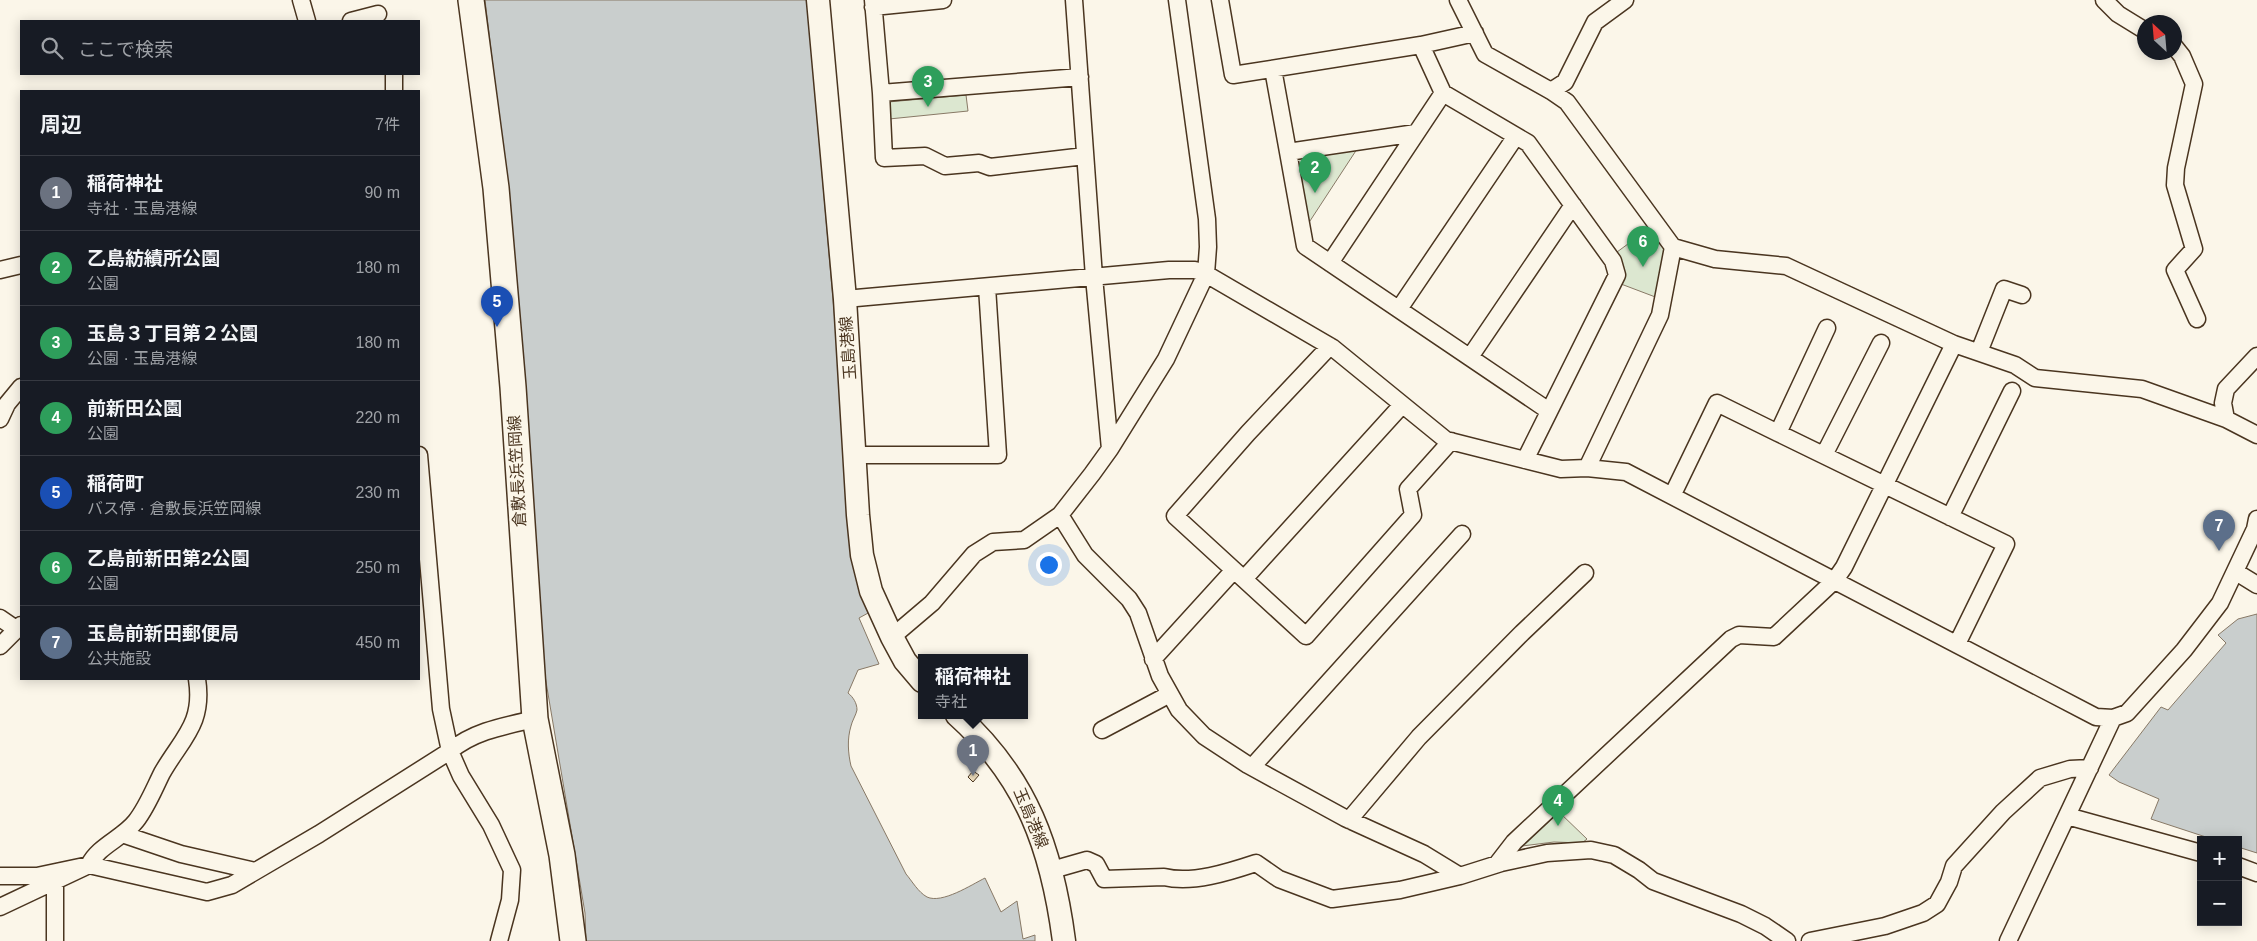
<!DOCTYPE html>
<html lang="ja">
<meta charset="utf-8">
<style>
body{margin:0;font-family:Helvetica,"Noto Sans JP",sans-serif;background:#20242c;color:#f1f3f6}
.controls{position:absolute;right:15px;bottom:15px;display:grid;overflow:hidden;border-radius:0px;box-shadow:0 2px 12px #0003}
.controls button{width:45px;height:45px;display:grid;place-items:center;padding:0;border:0;border-bottom:1px solid #363941;background:#171b24;color:#f1f3f6;font:25px sans-serif}
.compass{position:absolute;left:2137px;top:15px;width:45px;height:45px;border-radius:50%;background:#171b24;box-shadow:0 2px 12px #0003;rotate:334deg}
.you{position:absolute;left:1048px;top:564px;width:18px;height:18px;margin:-12px;border:4px solid #fff;border-radius:50%;background:#1a73e8;box-shadow:0 0 0 8px #1a73e833}
.badge{display:grid;place-items:center;width:32px;height:32px;border-radius:50%;background:#c62828;color:#fff;font-size:16px;font-weight:700}
.pin{position:absolute;translate:-50% -41px;filter:drop-shadow(0 1px 2px #0008)}
.pin::after{content:'';position:absolute;top:26px;width:18px;height:15px;background:inherit;clip-path:polygon(0 0,100% 0,50% 100%)}
.popup{position:absolute;left:918px;top:654px;width:110px;height:65px;box-sizing:border-box;display:grid;place-content:center;border-radius:0px;background:#171b24;filter:drop-shadow(0 1px 4px #0005);font-size:16px;white-space:nowrap;color:#9ea1a6}
.popup b{font-size:19px;color:#f1f3f6}
.popup::after{content:'';position:absolute;left:50%;top:100%;margin-left:-10px;border:10px solid transparent;border-top-color:#171b24}
.list{margin:0;padding:0;list-style:none}
h2{display:flex;justify-content:space-between;align-items:center;height:65px;margin:0;padding:0 20px;font-size:21px}
h2 small{font-size:16px;font-weight:400;color:#9ea1a6}
.list li{display:grid;grid-template-columns:32px 1fr auto;gap:15px;align-items:center;box-sizing:border-box;height:75px;padding:0 20px;border-top:1px solid #363941}
.list b{display:block;font-size:19px;white-space:nowrap}
.list p{margin:0;font-size:16px;white-space:nowrap;color:#9ea1a6}
.list em{font-size:16px;font-style:normal;color:#9ea1a6}
.icon{flex:none;width:28px;height:28px;fill:none;stroke:currentColor;stroke-width:2;stroke-linecap:round;stroke-linejoin:round}
.map{position:relative;flex:none;width:2257px;height:941px;overflow:hidden}
.search{position:absolute;background:#171b24;box-shadow:0 2px 12px #0003;left:20px;top:20px;width:400px;height:55px;display:flex;align-items:center;gap:12px;box-sizing:border-box;padding:0 18px;border-radius:0px;color:#9ea1a6;font-size:19px}
.panel{position:absolute;background:#171b24;box-shadow:0 2px 12px #0003;left:20px;top:90px;width:400px;height:590px;border-radius:0px}
.map>svg:first-child{display:block}
.green{fill:#dce7d0;stroke:#887966}
.water{fill:#c9cecd;stroke:#887966}
.building{fill:#ecdcbc;stroke:#4a3520}
.lines{fill:none;stroke-linecap:round;stroke-linejoin:round}
.street-casing{stroke:#4a3520;stroke-width:19}
.secondary-casing{stroke:#4a3520;stroke-width:25}
.primary-casing{stroke:#4a3520;stroke-width:28}
.street{stroke:#fbf6e9;stroke-width:16}
.secondary{stroke:#fbf6e9;stroke-width:22}
.primary{stroke:#fbf6e9;stroke-width:25}
.labels{text-anchor:middle;dominant-baseline:central;stroke-width:4;stroke-linejoin:round;paint-order:stroke}
.street-label{font-size:16px;fill:#4a3520;stroke:#fbf6e9}
</style>
<div class="map">
<svg width="2257" height="941" viewBox="0 0 2257 941">
<rect width="100%" height="100%" fill="#fbf6e9"/>
<!-- green -->
<path class="green" d="M 966,95 L 968,111 L 889,119 L 888,102 Z
M 1359,146 L 1308,224 L 1296,162 L 1302,156 Z
M 1651,227 L 1669,250 L 1658,298 L 1621,284 C 1623,273 1622,261 1617,252 Z
M 1559,812 L 1587,839 L 1582,843 L 1554,842 L 1522,846 Z"/>
<!-- water -->
<path class="water" d="M 485,0 L 807,0 L 842,403 L 870,612 L 859,618 L 879,664 L 858,670 L 848,693 C 853,697 857,703 857,710 C 856,715 852,721 851,726 C 847,739 848,753 851,766 L 906,874 C 912,881 918,892 927,897 C 942,904 971,885 985,878 L 1001,912 L 1017,901 L 1023,939 L 1035,935 L 1035,941 L 586,941 L 585,913 L 543,664 L 528,444 L 498,109 Z
M 2257,614 L 2257,853 L 2238,847 L 2238,840 L 2215,840 L 2151,819 L 2159,799 L 2119,782 L 2109,775 L 2161,707 L 2168,710 L 2226,643 L 2218,635 L 2238,619 Z"/>
<!-- building -->
<path class="building" d="M 973,771 L 979,775 L 973,782 L 968,777 Z"/>
<g class="lines">
<!-- street casing -->
<g class="street-casing">
<path id="street" d="M 301,0 L 307,21
M 873,0 L 881,93 L 1080,77
M 1074,0 L 1094,277 L 1110,449
M 1220,0 L 1233,75 L 1421,45 L 1443,93 L 1528,143 L 1613,261 L 1617,275 L 1525,460
M 1458,0 L 1485,54 L 1551,91 L 1567,102 L 1673,247 L 1715,259 L 1786,266 L 1954,344 L 2015,365 L 2035,378 L 2142,389 L 2226,419 L 2257,435
M 2104,0 L 2118,14 L 2144,30
M 873,7 L 943,0
M 351,21 L 378,14
M 1421,45 L 1475,33
M 2174,46 L 2182,56 L 2194,84 L 2176,168 L 2175,185 L 2194,249 L 2175,270 L 2197,319
M 1273,69 L 1305,246 L 1549,411
M 394,74 L 394,91
M 1551,91 L 1565,82 L 1595,22 L 1625,0
M 881,93 L 884,158 L 925,156 L 945,166 L 979,163 L 990,167 L 1085,156
M 1288,152 L 1416,133
M 1330,263 L 1443,93
M 0,270 L 21,265
M 845,299 L 1169,270 L 1195,270 L 1206,274 L 1333,348 L 1446,440 L 1561,469 L 1587,468 L 1626,472 L 2096,717 L 2113,718 L 2127,713 L 2184,650 L 2220,603 L 2255,529 L 2257,519
M 1399,309 L 1516,136
M 1330,346 L 1248,433 L 1175,516 L 1306,636 L 1413,515 L 1408,489 L 1451,441
M 1979,352 L 2004,289 L 2022,295
M 1470,357 L 1573,205
M 0,419 L 7,404 L 21,387
M 2226,419 L 2223,403 L 2226,389 L 2257,356
M 1778,433 L 2006,544 L 1957,644
M 419,455 L 441,709 L 450,751 L 461,776 L 491,825 L 512,870 L 510,900 L 499,941
M 854,455 L 998,455 L 987,287
M 1824,455 L 1881,343
M 1587,468 L 1660,315 L 1673,247
M 1672,496 L 1717,403 L 1778,433 L 1827,328
M 1060,515 L 1085,555 L 1129,599 L 1138,613 L 1160,676 L 1179,710 L 1204,736 L 1248,765 L 1345,818 L 1424,854 L 1460,876
M 1950,517 L 2012,391
M 2236,572 L 2257,585
M 1244,579 L 1402,405
M 0,618 L 16,629
M 892,637 L 932,603 L 974,554 L 993,542 L 1024,540 L 1060,515 L 1092,474 L 1110,449 L 1166,359 L 1206,274 L 1208,247 L 1207,219 L 1177,0
M 0,646 L 21,625
M 1153,659 L 1234,570
M 1102,730 L 1170,694
M 1252,767 L 1462,534
M 2067,816 L 2201,853
M 1349,820 L 1419,737 L 1522,633 L 1585,573
M 122,834 L 181,854 L 255,871
M 1497,864 L 1514,842 L 1731,639 L 1739,635 L 1774,637 L 1835,580 L 1844,567 L 1954,344
M 2238,866 L 2257,873
M 1052,870 L 1087,860 L 1096,864 L 1104,879 L 1164,877 C 1192,884 1229,872 1256,863 L 1279,879 L 1332,899 L 1400,890 L 1460,876 L 1501,863 L 1547,853 L 1591,850 L 1614,855 L 1639,870 L 1653,881 L 1741,914 L 1765,926 L 1787,941
M 0,876 L 37,876 L 89,865 C 98,846 123,838 136,821 C 147,807 154,789 162,773 C 182,738 204,724 197,679
M 55,882 L 55,941
M 0,907 L 89,865 L 207,892 L 232,885 L 319,834 L 450,751 C 474,731 504,726 535,719
M 1810,941 L 1885,926 L 1923,913 L 1937,904 L 1949,882 L 1954,866 L 2003,812 L 2040,778 L 2070,769 L 2090,768
M 2008,941 L 2113,718"/>
</g>
<!-- secondary casing -->
<g class="secondary-casing">
<path id="secondary" d="M 818,0 L 845,299 L 858,515 L 862,555 L 871,591 L 892,637 L 905,661 L 922,681
M 957,715 C 1027,778 1052,849 1064,941"/>
</g>
<!-- primary casing -->
<g class="primary-casing">
<path id="primary" d="M 471,0 L 496,188 L 513,387 L 535,719 L 562,855 L 573,941"/>
</g>
<!-- street -->
<use href="#street" class="street"/>
<!-- secondary -->
<use href="#secondary" class="secondary"/>
<!-- primary -->
<use href="#primary" class="primary"/>
</g>
<g class="labels">
<!-- street labels -->
<g class="street-label">
<text transform="translate(848 348) rotate(-94)">玉島港線</text>
<text transform="translate(517 471) rotate(-93)">倉敷長浜笠岡線</text>
<text transform="translate(1031 818) rotate(67)">玉島港線</text>
</g>
</g>
</svg>
<div class="controls">
<button>+</button>
<button>−</button>
</div>
<svg class="compass" viewBox="-18 -18 36 36"><path d="M0-13l5 13h-10z" fill="#e53935"/><path d="M0 13l5-13h-10z" fill="#9ea1a6"/></svg>
<div class="you"></div>
<div class="pin badge" style="left:973px;top:776px;background:#6b7280">1</div>
<div class="popup"><b>稲荷神社</b>寺社</div>
<div class="pin badge" style="left:1315px;top:193px;background:#2e9e5b">2</div>
<div class="pin badge" style="left:928px;top:107px;background:#2e9e5b">3</div>
<div class="pin badge" style="left:1558px;top:826px;background:#2e9e5b">4</div>
<div class="pin badge" style="left:497px;top:327px;background:#1a4fb4">5</div>
<div class="pin badge" style="left:1643px;top:267px;background:#2e9e5b">6</div>
<div class="pin badge" style="left:2219px;top:551px;background:#5c6f8a">7</div>
<div class="search"><svg class="icon" aria-label="search" viewBox="0 0 24 24"><circle cx="10" cy="10" r="6"/><path d="M15 15l6 6"/></svg>ここで検索</div>
<section class="panel">
<h2>周辺<small>7件</small></h2>
<ul class="list">
<li><span class="badge" style="background:#6b7280">1</span><div><b>稲荷神社</b><p>寺社 · 玉島港線</p></div><em>90 m</em></li>
<li><span class="badge" style="background:#2e9e5b">2</span><div><b>乙島紡績所公園</b><p>公園</p></div><em>180 m</em></li>
<li><span class="badge" style="background:#2e9e5b">3</span><div><b>玉島３丁目第２公園</b><p>公園 · 玉島港線</p></div><em>180 m</em></li>
<li><span class="badge" style="background:#2e9e5b">4</span><div><b>前新田公園</b><p>公園</p></div><em>220 m</em></li>
<li><span class="badge" style="background:#1a4fb4">5</span><div><b>稲荷町</b><p>バス停 · 倉敷長浜笠岡線</p></div><em>230 m</em></li>
<li><span class="badge" style="background:#2e9e5b">6</span><div><b>乙島前新田第2公園</b><p>公園</p></div><em>250 m</em></li>
<li><span class="badge" style="background:#5c6f8a">7</span><div><b>玉島前新田郵便局</b><p>公共施設</p></div><em>450 m</em></li>
</ul>
</section>
</div>
